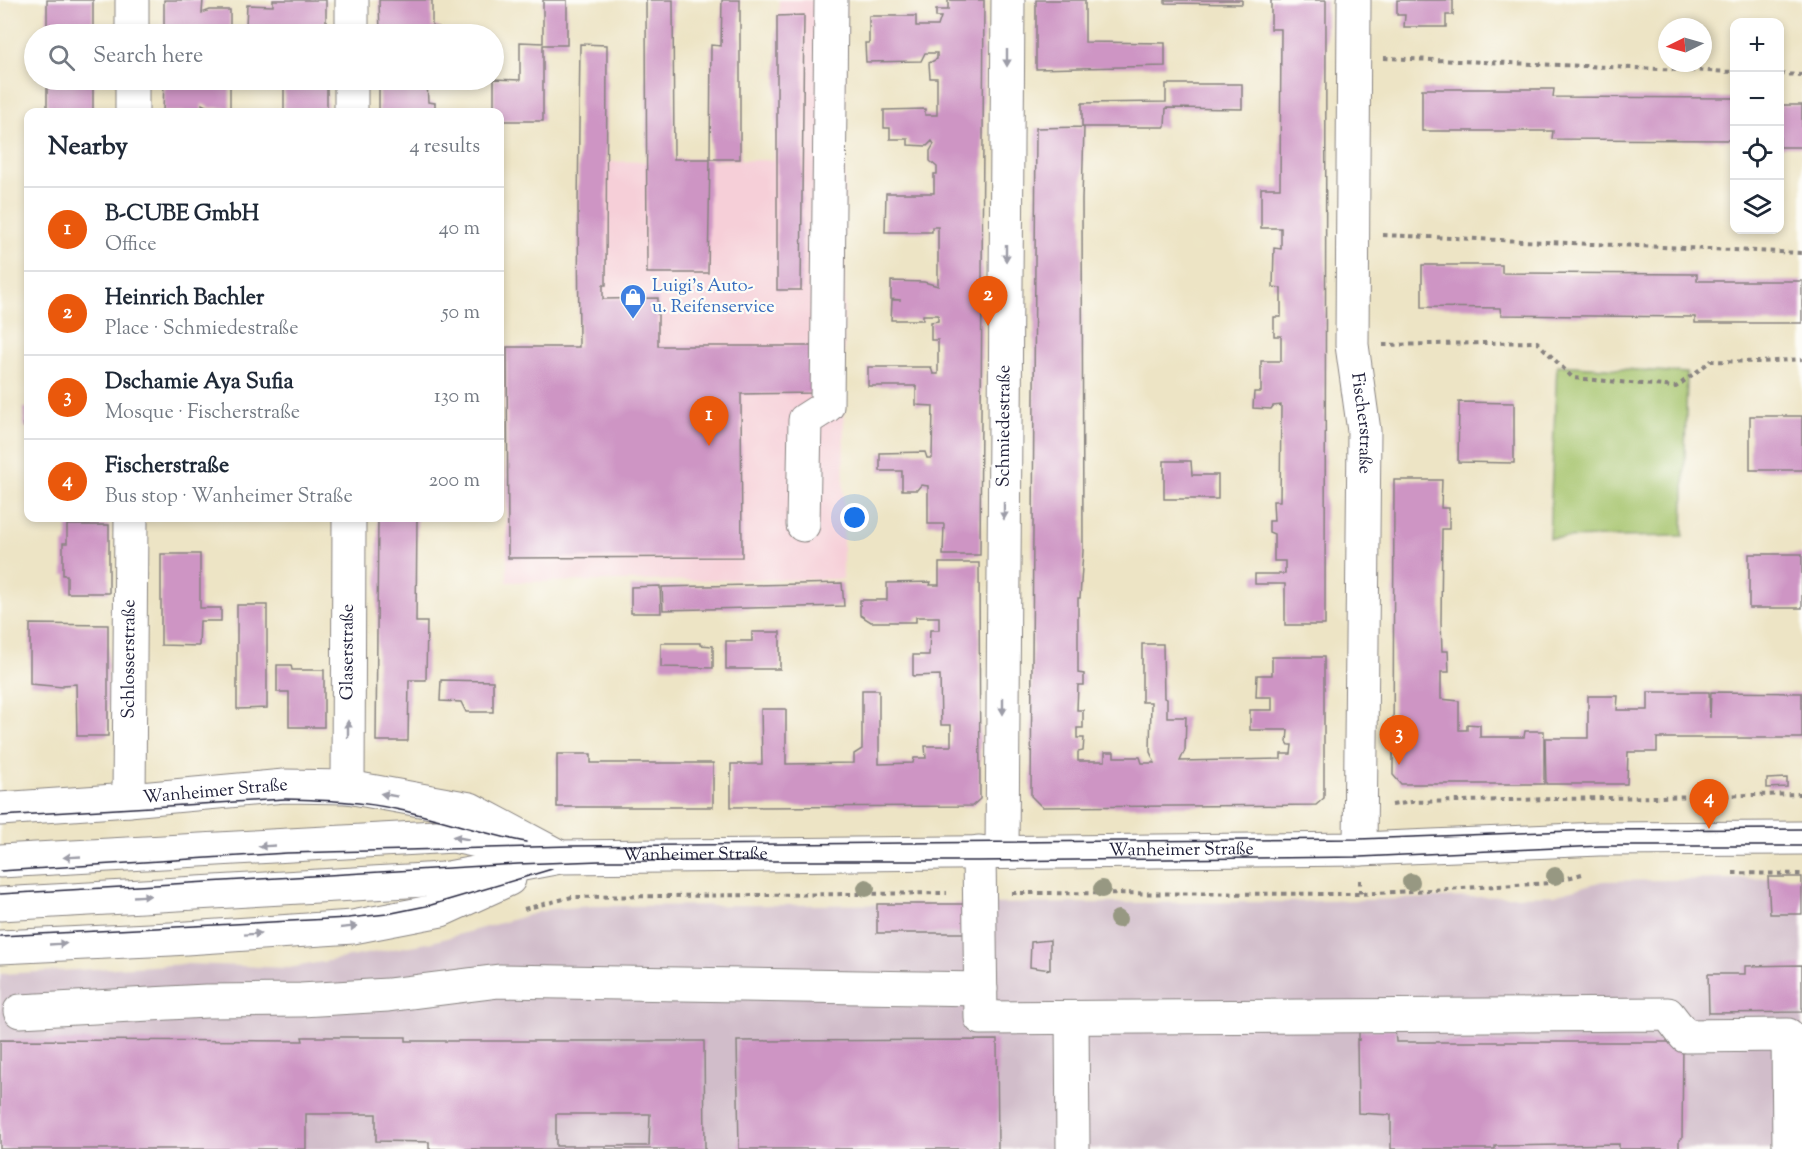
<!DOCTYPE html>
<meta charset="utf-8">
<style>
body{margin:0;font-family:"Sorts Mill Goudy",serif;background:#f2f2f3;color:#1f2937}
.controls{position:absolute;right:18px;top:18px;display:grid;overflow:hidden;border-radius:12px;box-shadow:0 3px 9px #0003}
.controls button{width:54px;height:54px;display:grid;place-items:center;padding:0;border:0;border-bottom:2px solid #e0e1e3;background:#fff;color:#1f2937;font:30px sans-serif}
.compass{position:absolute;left:1658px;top:18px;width:54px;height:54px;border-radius:50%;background:#fff;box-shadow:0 3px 9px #0003;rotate:265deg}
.you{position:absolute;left:855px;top:518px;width:21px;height:21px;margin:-15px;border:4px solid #fff;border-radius:50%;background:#1a73e8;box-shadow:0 0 0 9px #1a73e833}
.badge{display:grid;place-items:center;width:39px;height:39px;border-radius:50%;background:#ea580c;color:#fff;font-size:20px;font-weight:700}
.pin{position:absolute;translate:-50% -50px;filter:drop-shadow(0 2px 3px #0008)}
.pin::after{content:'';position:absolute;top:32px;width:21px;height:18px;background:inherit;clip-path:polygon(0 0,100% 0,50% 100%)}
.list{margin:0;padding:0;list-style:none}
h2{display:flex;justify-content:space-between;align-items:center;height:78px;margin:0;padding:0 24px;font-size:26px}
h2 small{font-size:20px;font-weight:400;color:#747a83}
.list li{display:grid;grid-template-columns:39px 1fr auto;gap:18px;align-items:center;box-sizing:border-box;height:84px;padding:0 24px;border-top:2px solid #e0e1e3}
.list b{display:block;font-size:22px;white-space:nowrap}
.list p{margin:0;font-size:20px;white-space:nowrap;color:#747a83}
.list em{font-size:20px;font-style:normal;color:#747a83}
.icon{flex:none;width:33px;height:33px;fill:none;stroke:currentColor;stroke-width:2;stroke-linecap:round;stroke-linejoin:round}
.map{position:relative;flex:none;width:1802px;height:1149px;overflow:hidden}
.search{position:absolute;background:#fff;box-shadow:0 3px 9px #0003;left:24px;top:24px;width:480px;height:66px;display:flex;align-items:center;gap:15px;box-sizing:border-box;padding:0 21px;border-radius:33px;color:#747a83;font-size:22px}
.panel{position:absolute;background:#fff;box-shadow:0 3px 9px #0003;left:24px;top:108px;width:480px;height:414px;border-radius:12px}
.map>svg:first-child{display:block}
.built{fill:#f6cfd8}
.industrial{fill:#d1bdca}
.green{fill:#a4c36b;stroke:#637253;stroke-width:1.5}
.building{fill:#ce95c4;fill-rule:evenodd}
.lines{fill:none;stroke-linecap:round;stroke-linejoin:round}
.minor-casing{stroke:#888380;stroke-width:35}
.path{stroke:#888380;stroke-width:4;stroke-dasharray:4.5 4.5;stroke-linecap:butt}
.minor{stroke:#fff;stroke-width:33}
.tram{stroke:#22223b;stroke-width:1.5}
.tree{fill:#979882}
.oneway{fill:#9c9ca7}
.labels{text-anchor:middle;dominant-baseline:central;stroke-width:4.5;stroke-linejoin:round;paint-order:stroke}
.shop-label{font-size:18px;fill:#366cbe;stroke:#fdfcf7;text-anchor:start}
.street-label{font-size:18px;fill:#22223b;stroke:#fdfcf7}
</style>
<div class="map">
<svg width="1802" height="1149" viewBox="0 0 1802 1149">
<rect width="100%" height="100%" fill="#fdfcf7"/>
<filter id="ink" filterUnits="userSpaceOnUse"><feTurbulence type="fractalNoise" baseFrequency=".0167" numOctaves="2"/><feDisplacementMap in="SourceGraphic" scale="12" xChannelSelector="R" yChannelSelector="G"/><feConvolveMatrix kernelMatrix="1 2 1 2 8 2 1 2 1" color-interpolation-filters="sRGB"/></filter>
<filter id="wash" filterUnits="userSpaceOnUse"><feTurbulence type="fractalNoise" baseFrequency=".008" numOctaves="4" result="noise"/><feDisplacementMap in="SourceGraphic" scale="24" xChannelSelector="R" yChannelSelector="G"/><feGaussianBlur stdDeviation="1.35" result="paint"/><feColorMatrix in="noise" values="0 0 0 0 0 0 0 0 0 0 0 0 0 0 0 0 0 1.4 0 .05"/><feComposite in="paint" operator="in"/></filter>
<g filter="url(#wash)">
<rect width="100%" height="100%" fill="#ede4c5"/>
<!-- built -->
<path class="built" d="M 779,0 L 846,0 L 843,579 L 507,582 L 504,347 L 579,346 L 581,162 L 774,160 Z"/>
<!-- industrial -->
<path class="industrial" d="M 1802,878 L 1802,1149 L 0,1149 L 0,974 L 188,964 L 289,968 L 432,942 L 550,909 L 593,906 L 1289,902 L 1555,895 L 1602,881 Z"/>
<!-- green -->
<path class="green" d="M 1557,365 L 1687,373 L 1683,536 L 1549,538 Z"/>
<g id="blocks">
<!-- building -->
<path class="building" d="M 47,0 L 93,0 L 93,34 L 47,34 Z
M 164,0 L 203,0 L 202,13 L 210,10 L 230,10 L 230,34 L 164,34 Z
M 273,0 L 326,0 L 326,34 L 268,34 L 268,28 L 249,27 L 246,25 L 247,5 L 273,6 Z
M 379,0 L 432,0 L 432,27 L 439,27 L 439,34 L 380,34 Z
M 543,0 L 567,0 L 567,45 L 543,45 L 543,121 L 500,121 L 500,112 L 494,112 L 494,79 L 520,80 L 520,42 L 543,43 Z
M 646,0 L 673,0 L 674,159 L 710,159 L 708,273 L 647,273 Z
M 722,0 L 740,0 L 740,159 L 710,159 L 711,45 L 721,46 Z
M 948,0 L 984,0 L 980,555 L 943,555 L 944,524 L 928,524 L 928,486 L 921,485 L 917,490 L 902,490 L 902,471 L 880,471 L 880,453 L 925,452 L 927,458 L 932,458 L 933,406 L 916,405 L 916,386 L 868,386 L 868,367 L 931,367 L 933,374 L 938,374 L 938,340 L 931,340 L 931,322 L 938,321 L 938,315 L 923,315 L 923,320 L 891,320 L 892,300 L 901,300 L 891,299 L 891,281 L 924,282 L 938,286 L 938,227 L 932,227 L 932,232 L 885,232 L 886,193 L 934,193 L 934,174 L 937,174 L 937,167 L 930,161 L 930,151 L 934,144 L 932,141 L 927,146 L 908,145 L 908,139 L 890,139 L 890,128 L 884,128 L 884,110 L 925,109 L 925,115 L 937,115 L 937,78 L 930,78 L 929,63 L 937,59 L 937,53 L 925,53 L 921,61 L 866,62 L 865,43 L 869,43 L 869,16 L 916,16 L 916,26 L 938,26 L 941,17 L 936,17 L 936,10 L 948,10 Z
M 1036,0 L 1085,0 L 1085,42 L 1165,43 L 1165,66 L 1036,69 Z
M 1165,0 L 1242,0 L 1242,4 L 1165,3 Z
M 1271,0 L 1326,0 L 1325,625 L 1285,625 L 1285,584 L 1255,584 L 1255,574 L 1285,574 L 1285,561 L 1274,561 L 1274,534 L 1269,532 L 1269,521 L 1274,521 L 1273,501 L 1280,501 L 1281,405 L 1273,406 L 1271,409 L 1253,408 L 1254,392 L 1261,392 L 1261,361 L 1281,361 L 1281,336 L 1274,336 L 1274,317 L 1281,317 L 1281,288 L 1273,287 L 1274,248 L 1281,249 L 1281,228 L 1261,228 L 1261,188 L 1280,188 L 1281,29 L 1271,29 Z
M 1397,0 L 1453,0 L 1453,15 L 1446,15 L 1446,27 L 1404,27 L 1405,15 L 1397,15 Z
M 804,15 L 801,290 L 777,290 L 777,16 Z
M 580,44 L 607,45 L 606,285 L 603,285 L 603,299 L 658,298 L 658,346 L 817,346 L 817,393 L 741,394 L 742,557 L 508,558 L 507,347 L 579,347 L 578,206 Z
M 47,80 L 93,80 L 93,112 L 47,112 Z
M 164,80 L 202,80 L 202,82 L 206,80 L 230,80 L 230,108 L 210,108 L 202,104 L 202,112 L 163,112 Z
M 284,80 L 327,80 L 327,112 L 284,112 Z
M 382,80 L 431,80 L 431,82 L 427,82 L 428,102 L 435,103 L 435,112 L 379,112 L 379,82 Z
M 1166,84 L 1242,84 L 1242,109 L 1166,108 L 1165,127 L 1082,127 L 1082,103 L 1166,102 Z
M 1422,89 L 1554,89 L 1553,97 L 1734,98 L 1734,140 L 1552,139 L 1553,131 L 1422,131 Z
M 1780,105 L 1802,105 L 1802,147 L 1780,147 Z
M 1084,127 L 1082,199 L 1083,551 L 1080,598 L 1078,598 L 1078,673 L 1084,674 L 1084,685 L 1078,685 L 1077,710 L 1083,710 L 1083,728 L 1077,728 L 1077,738 L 1084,738 L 1083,751 L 1078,752 L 1078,761 L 1105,761 L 1105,752 L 1114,752 L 1114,757 L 1140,757 L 1142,763 L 1155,763 L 1150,752 L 1151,702 L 1142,702 L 1142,644 L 1163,644 L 1164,698 L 1167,699 L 1167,717 L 1186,717 L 1185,750 L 1180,761 L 1281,759 L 1281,754 L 1291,754 L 1292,745 L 1289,745 L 1287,742 L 1288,730 L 1250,730 L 1250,710 L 1272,710 L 1272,697 L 1256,697 L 1257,675 L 1272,675 L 1272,657 L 1324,657 L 1324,798 L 1316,805 L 1042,807 L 1031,796 L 1036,128 Z
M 1422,265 L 1502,265 L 1502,273 L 1697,274 L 1697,281 L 1802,281 L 1802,323 L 1695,323 L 1695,317 L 1501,315 L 1500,308 L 1422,307 Z
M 1459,402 L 1514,403 L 1514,463 L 1458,462 Z
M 24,408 L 28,408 L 28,427 L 24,427 Z
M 1750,416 L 1802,416 L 1802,470 L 1750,470 Z
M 1164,461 L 1191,461 L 1192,475 L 1218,475 L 1218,499 L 1164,499 Z
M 1394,480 L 1442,480 L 1441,508 L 1449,508 L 1449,529 L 1442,529 L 1441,622 L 1442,651 L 1448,651 L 1449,672 L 1441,672 L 1441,699 L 1459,701 L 1459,730 L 1467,730 L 1467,724 L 1480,725 L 1480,737 L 1524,737 L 1525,731 L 1544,731 L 1544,784 L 1401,784 L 1393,775 Z
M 378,518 L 417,518 L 416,622 L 427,622 L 426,680 L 409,680 L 408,741 L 376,741 Z
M 67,525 L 109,525 L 109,593 L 67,593 L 67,575 L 63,575 L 63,543 L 67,543 Z
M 161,554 L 200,554 L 200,608 L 221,608 L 221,621 L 200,621 L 199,646 L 161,645 Z
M 1749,554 L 1802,554 L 1802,608 L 1749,608 Z
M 939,563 L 979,563 L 980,799 L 972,806 L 731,807 L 731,764 L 762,764 L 761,709 L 786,709 L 786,764 L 854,763 L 854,754 L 862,749 L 862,690 L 879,690 L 879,764 L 913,763 L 914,758 L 926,758 L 925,746 L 951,746 L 951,725 L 941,725 L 940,675 L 913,676 L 913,655 L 929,655 L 930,630 L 939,630 L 939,617 L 916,617 L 916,622 L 871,622 L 860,615 L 860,600 L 887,600 L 887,583 L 931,582 L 930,585 L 939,585 Z
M 842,583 L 844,606 L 663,610 L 662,587 Z
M 660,586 L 661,613 L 631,613 L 631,587 Z
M 237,605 L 267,605 L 267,708 L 237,709 Z
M 30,624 L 108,625 L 108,736 L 77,736 L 76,684 L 63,685 L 63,687 L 30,684 Z
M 752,632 L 780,632 L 780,669 L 726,669 L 726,641 L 752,641 Z
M 661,643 L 700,643 L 700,645 L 713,646 L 713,668 L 661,667 Z
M 277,665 L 291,665 L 292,670 L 324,670 L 324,727 L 289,727 L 289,692 L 277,692 Z
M 441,680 L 493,681 L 493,712 L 466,712 L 461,702 L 440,701 Z
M 1648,692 L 1709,692 L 1710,718 L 1711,692 L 1802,693 L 1802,738 L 1657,738 L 1657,752 L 1628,752 L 1627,784 L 1546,784 L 1545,738 L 1588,738 L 1588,696 L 1618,696 L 1617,710 L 1648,710 Z
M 557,754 L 591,754 L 591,763 L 713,763 L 713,807 L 557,807 Z
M 1787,778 L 1787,787 L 1767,788 L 1767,779 Z
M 1768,877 L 1802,877 L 1802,914 L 1770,914 Z
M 877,904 L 966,904 L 966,933 L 877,933 Z
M 1050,940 L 1050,970 L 1030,967 L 1031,942 Z
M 1802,965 L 1802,1012 L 1709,1013 L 1708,974 L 1745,974 L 1745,966 Z
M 1395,1029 L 1396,1042 L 1683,1042 L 1682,1138 L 1679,1140 L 1679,1149 L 1619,1149 L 1619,1144 L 1495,1146 L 1495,1149 L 1391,1149 L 1391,1115 L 1358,1113 L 1357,1039 L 1359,1040 L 1359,1031 Z
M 302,1037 L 406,1037 L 406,1041 L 704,1041 L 705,1149 L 429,1149 L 429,1142 L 376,1141 L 376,1114 L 306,1114 L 306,1149 L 0,1149 L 0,1040 L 303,1041 ZM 556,1114 L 650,1114 L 649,1146 L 556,1146 Z
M 997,1040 L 998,1149 L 739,1149 L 737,1041 Z"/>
</g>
</g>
<g filter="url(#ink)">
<use href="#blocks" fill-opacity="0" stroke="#888380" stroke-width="1.5"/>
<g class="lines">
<!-- minor casing -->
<g class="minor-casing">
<g id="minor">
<path id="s1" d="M 1354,0 L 1352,345 L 1364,431 L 1360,849"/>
<path d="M 132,34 L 132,0"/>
<path d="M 352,34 L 352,0"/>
<path d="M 132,112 L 132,80"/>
<path d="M 351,112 L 351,80"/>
<path d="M 803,525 L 805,420 L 827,406 L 831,0"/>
<path id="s2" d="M 348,787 L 349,518"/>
<path id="s3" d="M 129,800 L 131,518"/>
<path id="s4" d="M 0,809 L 129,800 L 284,786 L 348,787 L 470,809 L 560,857"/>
<path d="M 979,852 L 981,1018 L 1668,1014 L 1685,1036 L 1788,1035 L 1789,1149"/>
<path id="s5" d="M 1002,852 L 1008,0"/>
<path d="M 0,861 L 454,836 L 526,851"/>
<path id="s6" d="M 0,904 L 443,879 L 560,857 L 1360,849 L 1599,839 L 1802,838"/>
<path d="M 0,947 L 171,939 L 353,927 L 441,910 L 509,879"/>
<path d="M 20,1011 L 206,1001 L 301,1000 L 388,995 L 499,981 L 981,989"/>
<path d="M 1072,1018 L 1073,1149"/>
</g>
</g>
<!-- path -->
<path class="path" d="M 1384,58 L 1734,72
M 1780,74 L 1802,75
M 1383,235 L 1802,253
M 1383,345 L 1537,342 L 1573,378 L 1676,387 L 1711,361 L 1761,362 L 1802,359
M 1392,805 L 1412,802 L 1802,794
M 1733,873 L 1802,874
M 1360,880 L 1360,894
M 1012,893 L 1360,894 L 1550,883 L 1582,874
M 524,909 L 572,897 L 947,893"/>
<!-- minor -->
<use href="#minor" class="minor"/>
<!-- tram -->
<path class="tram" d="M 0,816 L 285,799 C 323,800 362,801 400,810 C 442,819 483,834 526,842
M 0,871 L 287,853 L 571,846 L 1359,839 L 1599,830 L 1802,829
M 0,894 L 518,864 L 600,861 L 979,861 L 1360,857 L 1600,846 L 1802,846
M 0,936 L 348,918 L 387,914 L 431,905 L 552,869"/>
</g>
<!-- trees -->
<g class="tree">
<circle cx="1555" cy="876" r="9"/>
<circle cx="1411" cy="882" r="9"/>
<circle cx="866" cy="888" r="9"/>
<circle cx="1102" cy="889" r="9"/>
<circle cx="1118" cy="919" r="9"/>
</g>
<!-- one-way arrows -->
<defs><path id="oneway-solid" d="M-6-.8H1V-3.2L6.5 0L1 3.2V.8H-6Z" transform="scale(1.5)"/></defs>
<g class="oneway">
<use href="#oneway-solid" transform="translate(1007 58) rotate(90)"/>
<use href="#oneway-solid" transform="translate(1006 253) rotate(90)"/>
<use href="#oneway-solid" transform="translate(1004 511) rotate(90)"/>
<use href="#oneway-solid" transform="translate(1003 706) rotate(90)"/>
<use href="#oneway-solid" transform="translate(348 729) rotate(-90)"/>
<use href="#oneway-solid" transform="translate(389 795) rotate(-170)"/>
<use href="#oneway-solid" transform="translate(461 838) rotate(-170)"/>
<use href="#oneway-solid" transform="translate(267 846) rotate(177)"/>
<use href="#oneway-solid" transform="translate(72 857) rotate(177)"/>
<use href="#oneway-solid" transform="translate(142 896) rotate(-3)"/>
<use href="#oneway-solid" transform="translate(349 927) rotate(-6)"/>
<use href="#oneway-solid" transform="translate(253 934) rotate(-4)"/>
<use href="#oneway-solid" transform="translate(58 944) rotate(-3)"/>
</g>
</g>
<!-- icons -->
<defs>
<g id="shop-pin" transform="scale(1.35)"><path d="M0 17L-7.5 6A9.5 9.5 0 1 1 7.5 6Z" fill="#3f7fe0" stroke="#fdfcf7"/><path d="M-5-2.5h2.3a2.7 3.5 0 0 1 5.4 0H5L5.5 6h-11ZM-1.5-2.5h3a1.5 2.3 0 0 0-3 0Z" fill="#fff"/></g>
</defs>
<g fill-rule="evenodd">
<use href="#shop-pin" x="633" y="297"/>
</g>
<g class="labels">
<!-- shop labels -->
<g class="shop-label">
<text x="652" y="287">Luigi's Auto-<tspan x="652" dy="21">u. Reifenservice</tspan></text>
</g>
<!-- street labels -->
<g class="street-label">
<text stroke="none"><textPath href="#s1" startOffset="424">Fischerstraße</textPath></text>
<text stroke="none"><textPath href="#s5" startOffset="426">Schmiedestraße</textPath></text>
<text stroke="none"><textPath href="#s2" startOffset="135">Glaserstraße</textPath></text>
<text stroke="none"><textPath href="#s3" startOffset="141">Schlosserstraße</textPath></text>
<text stroke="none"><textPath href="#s4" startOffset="216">Wanheimer Straße</textPath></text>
<text stroke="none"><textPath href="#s6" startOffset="1184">Wanheimer Straße</textPath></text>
<text stroke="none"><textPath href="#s6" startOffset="698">Wanheimer Straße</textPath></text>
</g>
</g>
</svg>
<div class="controls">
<button>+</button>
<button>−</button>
<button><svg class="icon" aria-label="locate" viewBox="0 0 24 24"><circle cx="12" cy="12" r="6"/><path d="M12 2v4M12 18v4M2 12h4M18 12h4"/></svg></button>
<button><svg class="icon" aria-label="layers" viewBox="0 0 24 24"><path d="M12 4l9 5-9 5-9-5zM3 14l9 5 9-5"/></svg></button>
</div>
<svg class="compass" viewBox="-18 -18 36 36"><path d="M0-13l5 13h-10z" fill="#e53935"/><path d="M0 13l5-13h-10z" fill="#747a83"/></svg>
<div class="you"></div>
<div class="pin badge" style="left:709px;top:446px">1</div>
<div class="pin badge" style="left:988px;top:326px">2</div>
<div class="pin badge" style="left:1399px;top:765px">3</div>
<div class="pin badge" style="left:1709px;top:829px">4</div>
<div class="search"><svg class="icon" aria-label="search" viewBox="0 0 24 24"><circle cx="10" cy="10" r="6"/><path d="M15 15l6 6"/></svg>Search here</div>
<section class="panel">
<h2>Nearby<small>4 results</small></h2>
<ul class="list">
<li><span class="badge">1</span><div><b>B-CUBE GmbH</b><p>Office</p></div><em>40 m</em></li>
<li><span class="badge">2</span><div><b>Heinrich Bachler</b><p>Place · Schmiedestraße</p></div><em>50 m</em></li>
<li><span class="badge">3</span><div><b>Dschamie Aya Sufia</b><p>Mosque · Fischerstraße</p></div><em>130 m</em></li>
<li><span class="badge">4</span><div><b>Fischerstraße</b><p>Bus stop · Wanheimer Straße</p></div><em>200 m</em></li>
</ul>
</section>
</div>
